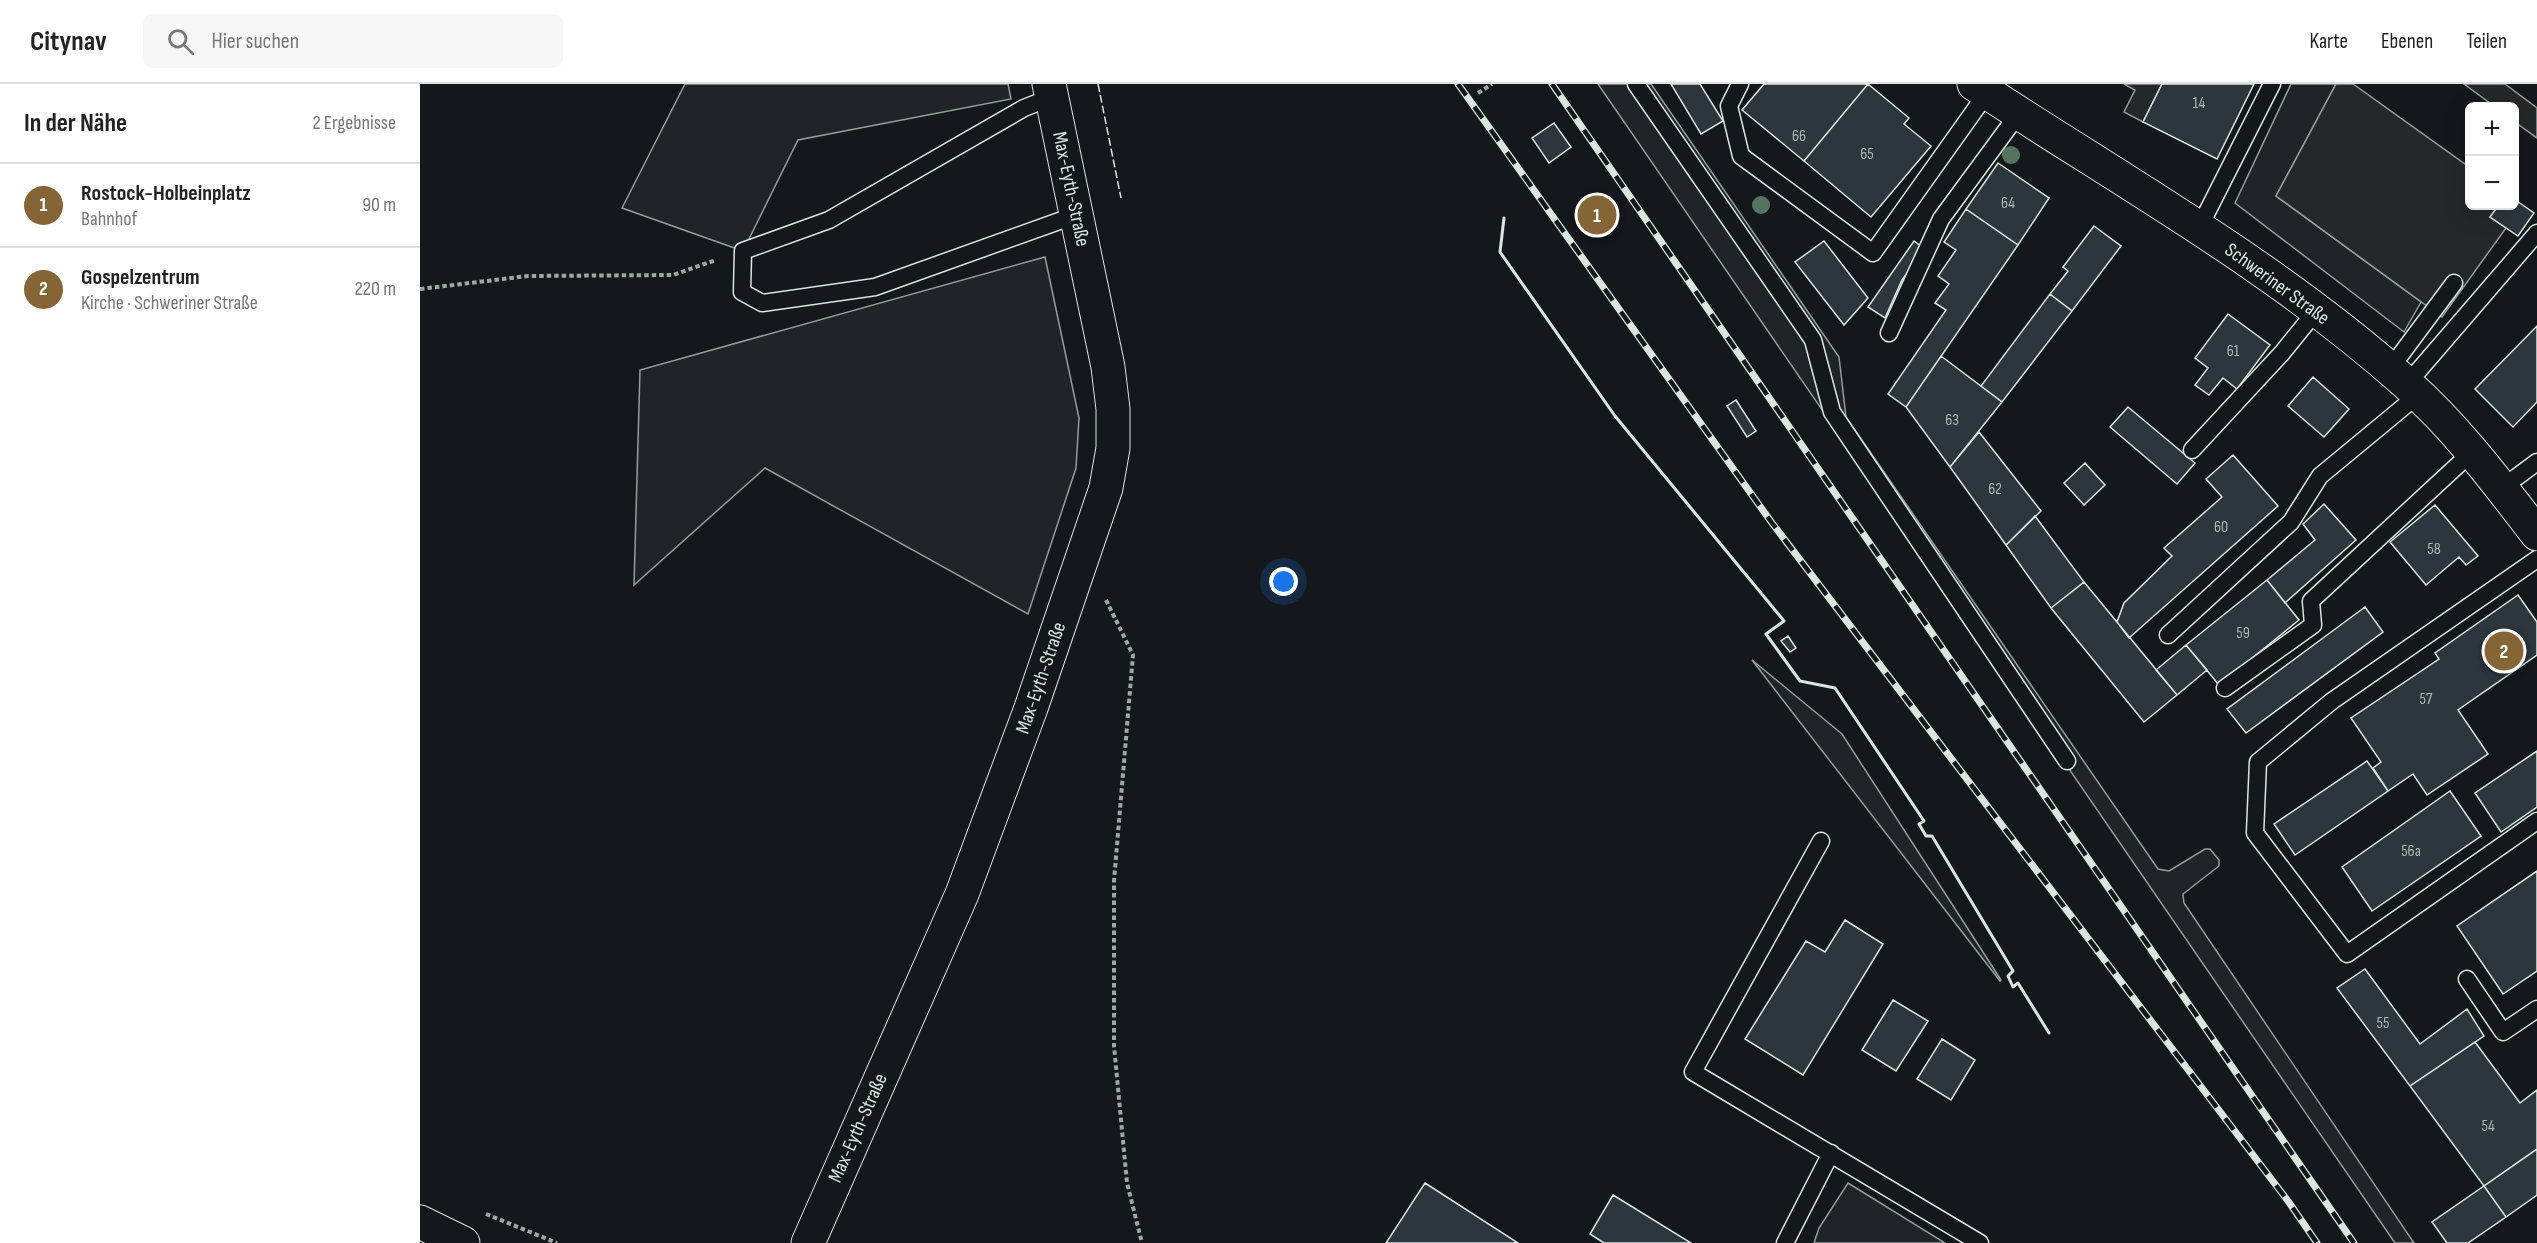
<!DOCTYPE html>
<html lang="de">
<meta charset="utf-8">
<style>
body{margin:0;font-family:"Sofia Sans Condensed",sans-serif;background:#f6f6f6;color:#222}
.controls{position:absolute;right:18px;top:18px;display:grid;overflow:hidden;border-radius:9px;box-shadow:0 6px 24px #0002}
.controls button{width:54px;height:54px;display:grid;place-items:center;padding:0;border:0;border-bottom:2px solid #e0e0e0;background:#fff;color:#222;font:30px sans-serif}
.you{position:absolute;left:864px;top:498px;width:21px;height:21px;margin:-15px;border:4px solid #fff;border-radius:50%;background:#1a73e8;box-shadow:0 0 0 9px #1a73e833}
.badge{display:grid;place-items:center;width:39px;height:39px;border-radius:50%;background:#856535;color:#fff;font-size:20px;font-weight:700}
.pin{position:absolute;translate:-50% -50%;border:3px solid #fff;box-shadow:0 2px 6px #0006}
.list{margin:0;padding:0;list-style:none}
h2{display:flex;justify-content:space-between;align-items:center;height:78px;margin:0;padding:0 24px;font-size:26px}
h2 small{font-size:20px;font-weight:400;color:#767676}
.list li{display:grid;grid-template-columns:39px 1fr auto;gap:18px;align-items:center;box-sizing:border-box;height:84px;padding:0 24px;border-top:2px solid #e0e0e0}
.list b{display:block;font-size:22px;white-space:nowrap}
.list p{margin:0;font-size:20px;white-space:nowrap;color:#767676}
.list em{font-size:20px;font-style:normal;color:#767676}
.icon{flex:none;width:33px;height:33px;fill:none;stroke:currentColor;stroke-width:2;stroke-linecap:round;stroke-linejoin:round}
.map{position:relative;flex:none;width:2117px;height:1159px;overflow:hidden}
header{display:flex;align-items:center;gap:36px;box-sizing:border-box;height:84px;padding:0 30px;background:#fff;border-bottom:2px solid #e0e0e0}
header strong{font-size:28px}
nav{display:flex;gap:33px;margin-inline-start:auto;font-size:21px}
.search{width:420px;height:54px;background:#f6f6f6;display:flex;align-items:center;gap:15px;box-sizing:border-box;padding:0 21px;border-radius:9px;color:#767676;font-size:22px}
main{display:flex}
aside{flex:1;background:#fff}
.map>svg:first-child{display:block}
.green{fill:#202428;stroke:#939e99;stroke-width:1.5}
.parking{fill:#24282b;stroke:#939e99;stroke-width:1.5}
.building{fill:#2c363c;stroke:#d8e6dc;stroke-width:1.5}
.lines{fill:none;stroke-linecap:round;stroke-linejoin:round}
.service-casing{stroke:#d8e6dc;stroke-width:19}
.minor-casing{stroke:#d8e6dc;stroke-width:35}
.tertiary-casing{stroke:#d8e6dc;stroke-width:35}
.path{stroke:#9da8a2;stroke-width:4;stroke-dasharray:4.5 3;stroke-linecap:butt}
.service{stroke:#14181c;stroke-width:16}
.minor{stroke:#14181c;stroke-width:33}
.tertiary{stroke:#14181c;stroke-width:33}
.rail-casing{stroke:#d8e6dc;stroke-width:7}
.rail{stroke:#14181c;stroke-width:4.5;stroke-dasharray:14;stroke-linecap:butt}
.fence{stroke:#d8e6dc;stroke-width:1.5;stroke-dasharray:8 3;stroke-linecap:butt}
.wall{stroke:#d8e6dc;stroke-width:3}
.tree{fill:#55745f}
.labels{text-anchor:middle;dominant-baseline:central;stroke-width:4.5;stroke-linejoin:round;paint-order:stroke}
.number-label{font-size:16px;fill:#adbab4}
.street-label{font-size:20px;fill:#d8e6dc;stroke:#14181c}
</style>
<header>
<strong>Citynav</strong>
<div class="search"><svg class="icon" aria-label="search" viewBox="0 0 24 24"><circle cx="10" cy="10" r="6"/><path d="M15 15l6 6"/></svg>Hier suchen</div>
<nav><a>Karte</a><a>Ebenen</a><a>Teilen</a></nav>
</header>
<main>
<aside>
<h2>In der Nähe<small>2 Ergebnisse</small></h2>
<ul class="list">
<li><span class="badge">1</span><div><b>Rostock-Holbeinplatz</b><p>Bahnhof</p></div><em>90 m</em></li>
<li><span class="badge">2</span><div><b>Gospelzentrum</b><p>Kirche · Schweriner Straße</p></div><em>220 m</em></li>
</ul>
</aside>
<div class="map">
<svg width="2117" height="1159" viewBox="0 0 2117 1159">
<rect width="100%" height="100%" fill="#14181c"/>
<!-- green -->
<path class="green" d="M 265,0 L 588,0 L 591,15 L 378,56 L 323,167 L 202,124 Z
M 1178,0 L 1231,0 L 1419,273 L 1426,333 L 1738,785 L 1749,787 L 1785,765 L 1790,765 L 1799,776 L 1799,782 L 1763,810 L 1764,819 L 1994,1159 L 1975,1159 Z
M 1871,0 L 1916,0 L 1856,112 L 2001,218 L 1984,248 L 1815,119 Z
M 625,173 L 659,334 L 656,384 L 608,530 L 345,384 L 214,501 L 220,286 Z
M 1332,576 L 1422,650 L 1581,896 L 1580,897 Z
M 1428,1099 L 1525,1159 L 1394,1159 L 1399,1144 Z"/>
<!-- parking -->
<path class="parking" d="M 1704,0 L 1742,0 L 1723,38 L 1704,28 L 1715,6 Z
M 1916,0 L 1933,0 L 2049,83 L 2050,122 L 2078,122 L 2070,133 L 2086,144 L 2022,233 L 1856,112 Z
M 2044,0 L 2085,0 L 2117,24 L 2117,54 L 2095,38 L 2094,22 L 2074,22 Z"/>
<!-- building -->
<path class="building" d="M 1251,0 L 1280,0 L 1303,37 L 1281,50 Z
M 1344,0 L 1448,0 L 1384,77 L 1322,26 Z
M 1448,0 L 1489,34 L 1484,40 L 1511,62 L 1451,133 L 1384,77 Z
M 1742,0 L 1834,0 L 1797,75 L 1723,38 Z
M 1134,39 L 1151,63 L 1129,79 L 1112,54 Z
M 1578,79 L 1629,114 L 1598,161 L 1546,125 Z
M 2094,115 L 2114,129 L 2098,152 L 2070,133 L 2078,122 L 2094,122 Z
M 1546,125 L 1598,161 L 1486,323 L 1468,310 L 1526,226 L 1515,219 L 1529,200 L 1518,192 L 1536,166 L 1524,158 Z
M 1674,142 L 1701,162 L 1652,227 L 1630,210 L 1648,187 L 1643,183 Z
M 1404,157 L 1448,214 L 1424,241 L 1375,178 Z
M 1494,157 L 1505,165 L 1482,196 L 1465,234 L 1448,223 Z
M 1630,210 L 1652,227 L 1582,318 L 1561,302 Z
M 1808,230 L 1850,261 L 1817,305 L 1803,294 L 1789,311 L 1775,301 L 1788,284 L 1775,274 Z
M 2117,242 L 2117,318 L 2093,343 L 2055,305 Z
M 1521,272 L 1582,318 L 1530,383 L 1486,323 Z
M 1893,293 L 1929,325 L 1904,353 L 1868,322 Z
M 1316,316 L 1336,347 L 1327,353 L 1307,322 Z
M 1708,323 L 1775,379 L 1757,400 L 1690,343 Z
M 1559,348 L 1621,427 L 1586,461 L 1530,383 Z
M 1813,371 L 1858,422 L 1709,554 L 1697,538 L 1704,519 L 1752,472 L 1744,464 L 1802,413 L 1786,395 Z
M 1665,379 L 1685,401 L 1664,421 L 1644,399 Z
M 1904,420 L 1936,456 L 1865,519 L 1847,496 L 1895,456 L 1883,440 Z
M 2015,421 L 2058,472 L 2046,481 L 2039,473 L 2006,501 L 1970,458 Z
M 1615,432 L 1664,498 L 1631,524 L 1586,461 Z
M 1847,496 L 1879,536 L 1799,601 L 1766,561 Z
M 1664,498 L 1757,611 L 1724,638 L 1631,524 Z
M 2098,511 L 2117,538 L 2117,571 L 2038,626 L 2068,670 L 2007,711 L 1993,690 L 1968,707 L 1953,684 L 1961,678 L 1931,634 L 2019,575 L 2015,569 Z
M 1945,523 L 1963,548 L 1826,649 L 1807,625 Z
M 1368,552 L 1376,564 L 1370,568 L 1361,557 Z
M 1766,561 L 1787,586 L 1757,611 L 1736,586 Z
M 2117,667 L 2117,723 L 2081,748 L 2055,709 Z
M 1947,677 L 1968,707 L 1875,771 L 1854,740 Z
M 2030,707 L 2061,752 L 1952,827 L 1922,783 Z
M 2117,787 L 2117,887 L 2083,910 L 2037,842 Z
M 1425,836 L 1463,860 L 1383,991 L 1325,955 L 1386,857 L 1405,868 Z
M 1945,885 L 2000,960 L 2047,925 L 2064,952 L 1990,1002 L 1917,904 Z
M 1473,916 L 1508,937 L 1476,987 L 1442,966 Z
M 1522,955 L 1555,976 L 1531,1016 L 1497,995 Z
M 2055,958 L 2100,1019 L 2117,1006 L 2117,1065 L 2064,1102 L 1990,1002 Z
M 2117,1065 L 2117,1111 L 2086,1133 L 2064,1102 Z
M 1005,1099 L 1098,1159 L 966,1159 Z
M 2064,1102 L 2086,1133 L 2048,1159 L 2027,1159 L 2012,1138 Z
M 1193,1111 L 1271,1159 L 1184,1159 L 1170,1150 Z"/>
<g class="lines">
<!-- service casing -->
<g class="service-casing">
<path id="service" d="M 1216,0 L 1393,256 L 1412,328 L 1647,677
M 1320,0 L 1309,22 L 1321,72 L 1453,169 L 1567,9
M 632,13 L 604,24 L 409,136 L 323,167 L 322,208 L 342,219 L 455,203 L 656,131
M 1779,144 L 1852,0
M 1469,249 L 1521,135 L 1599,29
M 1970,285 L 2034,199
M 1987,300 L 2117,149
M 1772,366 L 1862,269 L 1896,227
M 2082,404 L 2117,378
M 2117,475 L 1912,617 L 1838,678 L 1835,749 L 1927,870 L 2117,737
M 1748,551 L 1871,438 L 1900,392 L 1998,311
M 1805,604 L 1893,541 L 1891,517 L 2052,368
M 1401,757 L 1273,988 L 1560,1159
M 2047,895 L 2083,948 L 2117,925
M 1365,1159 L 1411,1069"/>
</g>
<!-- minor casing -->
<g class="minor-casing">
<path id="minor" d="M 1554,0 C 1700,96 1855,182 1986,299 C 2036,343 2077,398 2117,450"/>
</g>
<!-- tertiary casing -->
<g class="tertiary-casing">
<path id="tertiary" d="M 0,1138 L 43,1159
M 388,1159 L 542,810 L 611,624 L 686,404 L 693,364 L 693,325 L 688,283 L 629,0"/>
</g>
<!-- path -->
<path class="path" d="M 1058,9 L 1072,0
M 0,205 L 108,192 L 253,191 L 296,176
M 686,516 L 713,571 L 694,797 L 694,962 L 707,1099 L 722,1159
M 66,1130 L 137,1159"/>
<!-- service -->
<use href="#service" class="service"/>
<!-- minor -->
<use href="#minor" class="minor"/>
<!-- tertiary -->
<use href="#tertiary" class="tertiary"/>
<!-- rail casing -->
<g class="rail-casing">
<path id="rail" d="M 1038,0 L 1352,439 L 1868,1117 L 1897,1159
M 1132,0 L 1934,1159"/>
</g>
<!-- rail -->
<use href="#rail" class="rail"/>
<!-- fence -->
<path class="fence" d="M 678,0 L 701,114"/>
<!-- wall -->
<path class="wall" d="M 1084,134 L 1080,168 L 1195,332 L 1364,537 L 1346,550 L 1380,597 L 1415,604 L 1504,737 L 1499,740 L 1506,752 L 1512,752 L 1593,887 L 1588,892 L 1593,903 L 1598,899 L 1629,949"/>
</g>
<!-- trees -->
<g class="tree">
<circle cx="1591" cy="71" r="9"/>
<circle cx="1341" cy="121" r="9"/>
</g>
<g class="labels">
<!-- number labels -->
<g class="number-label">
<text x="1779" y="19">14</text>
<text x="1379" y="52">66</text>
<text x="1447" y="70">65</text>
<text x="1588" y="119">64</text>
<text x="1813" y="267">61</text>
<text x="1532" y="336">63</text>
<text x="1575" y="405">62</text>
<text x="1801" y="443">60</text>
<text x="2014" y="465">58</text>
<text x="1823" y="549">59</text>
<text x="2006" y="615">57</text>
<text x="1991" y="767">56a</text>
<text x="1963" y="939">55</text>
<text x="2068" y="1042">54</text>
</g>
<!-- street labels -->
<g class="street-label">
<text transform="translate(651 105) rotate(78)">Max-Eyth-Straße</text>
<text transform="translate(1857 200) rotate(36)">Schweriner Straße</text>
<text transform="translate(621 594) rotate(-71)">Max-Eyth-Straße</text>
<text transform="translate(438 1044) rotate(-66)">Max-Eyth-Straße</text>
</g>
</g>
</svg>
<div class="controls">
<button>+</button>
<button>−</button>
</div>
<div class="you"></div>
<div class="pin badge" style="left:1177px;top:131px">1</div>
<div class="pin badge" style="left:2084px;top:567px">2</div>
</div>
</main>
